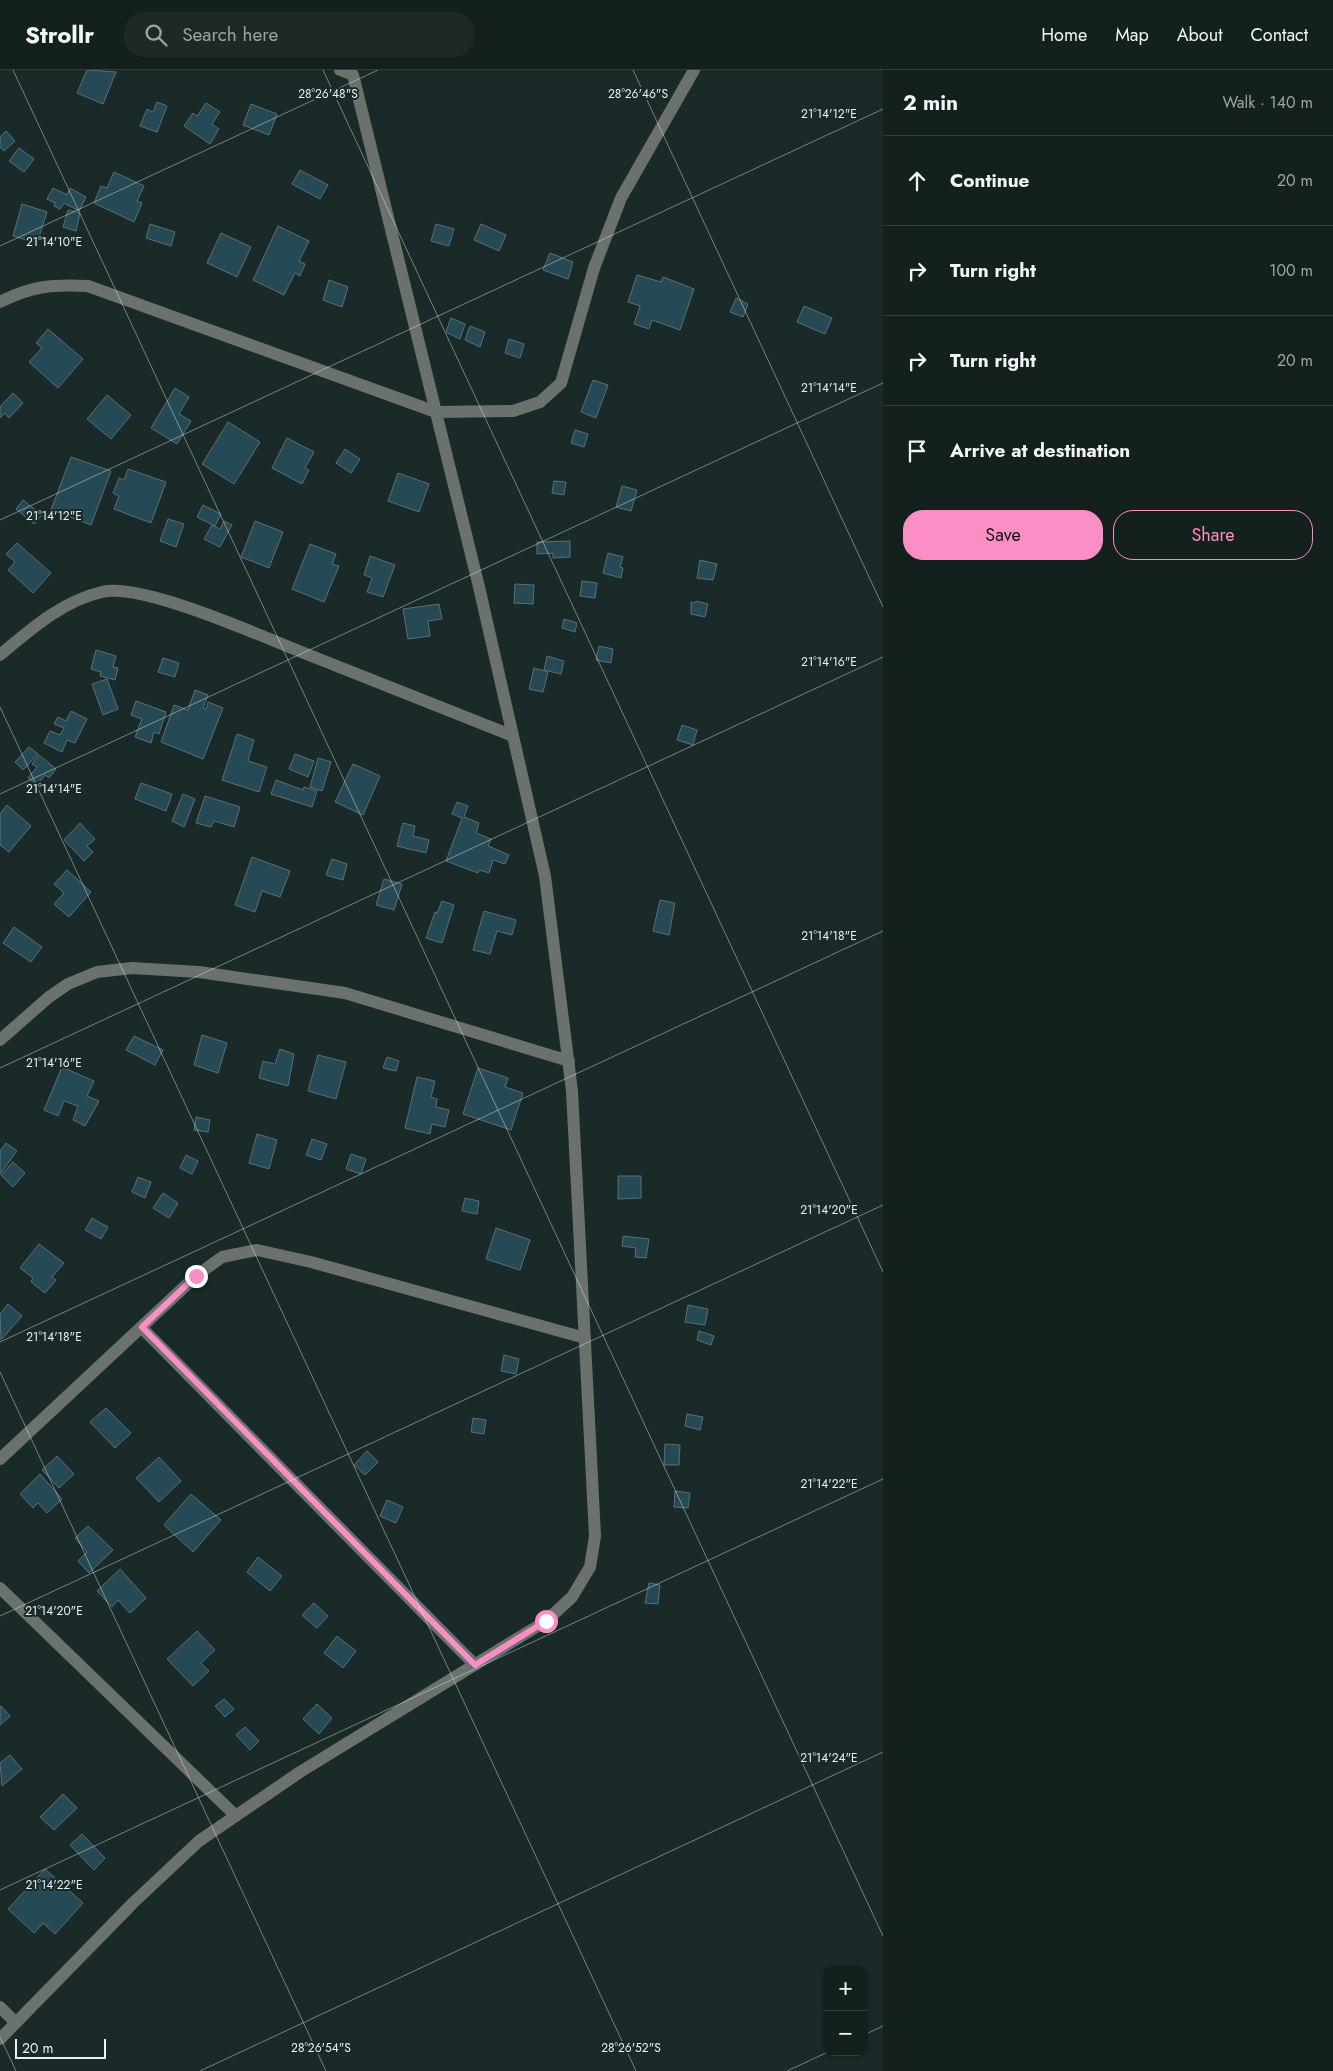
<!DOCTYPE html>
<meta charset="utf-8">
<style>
body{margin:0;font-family:Jost,sans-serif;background:#1d2827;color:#f1f3f6}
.controls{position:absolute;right:15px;bottom:15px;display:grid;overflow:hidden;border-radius:10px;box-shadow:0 1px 4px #0004}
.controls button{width:45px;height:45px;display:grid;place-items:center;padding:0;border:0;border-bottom:1px solid #333e3c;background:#14201e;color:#f1f3f6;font:25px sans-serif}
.scale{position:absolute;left:15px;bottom:12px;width:91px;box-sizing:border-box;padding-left:5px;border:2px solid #e8f2f1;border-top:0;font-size:14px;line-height:18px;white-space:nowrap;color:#e8f2f1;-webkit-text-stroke:4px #1a2a28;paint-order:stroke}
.stop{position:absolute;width:15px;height:15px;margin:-11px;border:4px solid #fb8fc5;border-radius:50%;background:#fff}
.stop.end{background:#fb8fc5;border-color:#fff;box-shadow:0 1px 5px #0008}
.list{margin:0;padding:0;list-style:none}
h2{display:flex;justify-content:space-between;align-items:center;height:65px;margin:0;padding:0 20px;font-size:21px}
h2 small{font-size:16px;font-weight:400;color:#9da3a4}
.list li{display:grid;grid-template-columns:32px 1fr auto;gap:15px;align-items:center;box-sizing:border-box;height:90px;padding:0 20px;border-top:1px solid #333e3c}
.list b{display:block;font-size:19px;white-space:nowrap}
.list em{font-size:16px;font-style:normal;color:#9da3a4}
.actions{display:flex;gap:10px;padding:15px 20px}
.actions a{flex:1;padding:11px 0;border:1px solid #fb8fc5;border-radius:20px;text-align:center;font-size:18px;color:#fb8fc5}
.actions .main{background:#fb8fc5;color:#111}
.icon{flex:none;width:28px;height:28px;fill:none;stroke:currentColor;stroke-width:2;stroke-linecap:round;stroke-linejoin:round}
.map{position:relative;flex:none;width:883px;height:2001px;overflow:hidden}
header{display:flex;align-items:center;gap:30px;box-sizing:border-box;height:70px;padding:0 25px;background:#14201e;border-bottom:1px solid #333e3c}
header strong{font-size:24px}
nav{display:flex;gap:28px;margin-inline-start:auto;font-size:18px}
.search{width:350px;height:45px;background:#1d2827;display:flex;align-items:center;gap:12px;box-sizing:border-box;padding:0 18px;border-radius:20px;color:#9da3a4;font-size:19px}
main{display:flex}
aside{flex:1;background:#14201e}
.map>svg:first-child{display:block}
.building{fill:#254a55;stroke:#5e6f74}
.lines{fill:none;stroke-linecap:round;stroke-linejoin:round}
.minor{stroke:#6b716c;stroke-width:12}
.route{stroke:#fb8fc5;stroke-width:6}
.ticks{fill:none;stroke:#e8f2f1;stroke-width:1;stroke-opacity:0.45}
.ticks-label{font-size:12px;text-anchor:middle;fill:#e8f2f1;stroke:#1a2a28;stroke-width:4;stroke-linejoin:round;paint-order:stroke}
</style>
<header>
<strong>Strollr</strong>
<div class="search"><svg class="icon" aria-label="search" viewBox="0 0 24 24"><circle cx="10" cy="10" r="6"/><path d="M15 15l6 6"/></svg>Search here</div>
<nav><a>Home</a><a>Map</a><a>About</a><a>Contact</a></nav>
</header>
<main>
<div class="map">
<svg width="883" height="2001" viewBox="0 0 883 2001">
<rect width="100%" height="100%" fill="#1a2a28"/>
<!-- building -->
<path class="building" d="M 87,0 L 116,2 L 103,34 L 77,23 Z
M 157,32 L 167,36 L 157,62 L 140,56 L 147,39 L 153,42 Z
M 206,33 L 220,42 L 212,54 L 219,59 L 210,74 L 184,56 L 193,43 L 197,46 Z
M 251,34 L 277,44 L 269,65 L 243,55 Z
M 6,61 L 15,71 L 4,81 L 0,77 L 0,67 Z
M 19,78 L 34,89 L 24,102 L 9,91 Z
M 300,100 L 328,115 L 320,129 L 292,114 Z
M 114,102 L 144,116 L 137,131 L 142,133 L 134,152 L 94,133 L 101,116 L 107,118 Z
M 53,118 L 67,125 L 70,118 L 86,127 L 79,141 L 64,133 L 60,139 L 54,136 L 55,133 L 47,129 Z
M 22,134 L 47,142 L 37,173 L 13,166 Z
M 68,140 L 80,143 L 76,161 L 63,157 Z
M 150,154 L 175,162 L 171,176 L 146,168 Z
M 436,154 L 454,159 L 449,176 L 431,171 Z
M 481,154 L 506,165 L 499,181 L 474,170 Z
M 278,156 L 309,171 L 299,191 L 305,194 L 300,206 L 295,203 L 284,225 L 253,210 Z
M 221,163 L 251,177 L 237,207 L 207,193 Z
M 550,183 L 573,192 L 568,209 L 543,200 Z
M 637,205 L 661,212 L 663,207 L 694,219 L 680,260 L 652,250 L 649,259 L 634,254 L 640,236 L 628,232 Z
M 329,210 L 348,217 L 342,237 L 323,230 Z
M 736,228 L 748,234 L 743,247 L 730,242 Z
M 804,236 L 832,248 L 825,264 L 797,252 Z
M 451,248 L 465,254 L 460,269 L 446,262 Z
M 470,256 L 485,262 L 480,277 L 465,270 Z
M 48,259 L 83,289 L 58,318 L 29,292 L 42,278 L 36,273 Z
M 509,269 L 524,274 L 520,288 L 505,283 Z
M 593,310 L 608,315 L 596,348 L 581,342 Z
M 175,318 L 189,327 L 179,344 L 191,351 L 177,374 L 151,358 Z
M 13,323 L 23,333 L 9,348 L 5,343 L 0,348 L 0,337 Z
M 107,325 L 131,345 L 111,369 L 87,349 Z
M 228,352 L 260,372 L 234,414 L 202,394 Z
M 575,360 L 588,364 L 584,377 L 571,373 Z
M 287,368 L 314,382 L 305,398 L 309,400 L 302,414 L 272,398 Z
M 345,379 L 360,389 L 351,403 L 336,393 Z
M 71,387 L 111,401 L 91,455 L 51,440 Z
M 128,399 L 166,412 L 151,453 L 114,439 L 119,426 L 113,423 L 119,408 L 124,410 Z
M 398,403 L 429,414 L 419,442 L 388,431 Z
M 554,411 L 566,412 L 564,425 L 552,423 Z
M 622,416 L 637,420 L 631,441 L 616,437 Z
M 23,430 L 42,445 L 34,454 L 16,439 Z
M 203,435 L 221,444 L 215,456 L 197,447 Z
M 168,449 L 184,454 L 176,477 L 160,471 Z
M 224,451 L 232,455 L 220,477 L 204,469 L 212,455 L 220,459 Z
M 255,451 L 283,462 L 269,498 L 241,487 Z
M 570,471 L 570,487 L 553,488 L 553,483 L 537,484 L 537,472 Z
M 17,473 L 51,503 L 33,523 L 8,500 L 15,492 L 6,484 Z
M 310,474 L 336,484 L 332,494 L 339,496 L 324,532 L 292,519 Z
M 608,483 L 623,487 L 620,497 L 623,498 L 621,508 L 603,503 Z
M 370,486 L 395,495 L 383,527 L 367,522 L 372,508 L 364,505 Z
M 700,490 L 717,494 L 713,510 L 697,508 Z
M 582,511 L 597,513 L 595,528 L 580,526 Z
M 515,514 L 534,515 L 533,534 L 514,533 Z
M 696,531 L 708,534 L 705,547 L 691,544 L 691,532 L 695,533 Z
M 439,534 L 442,549 L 428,551 L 430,566 L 408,569 L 403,539 Z
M 564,549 L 577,553 L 575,562 L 562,558 Z
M 599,576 L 613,579 L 611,593 L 596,590 Z
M 96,580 L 116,586 L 113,597 L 118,598 L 115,610 L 100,606 L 101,602 L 91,599 Z
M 547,586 L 564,591 L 561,604 L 544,600 Z
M 163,588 L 179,593 L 175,607 L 158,602 Z
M 534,598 L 548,602 L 543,622 L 529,619 Z
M 107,609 L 118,639 L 103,645 L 92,614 Z
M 195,620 L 208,625 L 203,638 L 206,639 L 208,632 L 223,638 L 203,689 L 161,672 L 174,635 L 188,640 Z
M 136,631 L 166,642 L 159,664 L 154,662 L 151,673 L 135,667 L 142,649 L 131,645 Z
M 71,641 L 87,649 L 75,673 L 67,670 L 62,682 L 44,673 L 50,661 L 60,665 L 64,658 L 54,654 L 58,647 L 66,651 Z
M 682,655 L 697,660 L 693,675 L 677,670 Z
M 237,664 L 254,670 L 248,691 L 267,697 L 259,722 L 222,710 Z
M 29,677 L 38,684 L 23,700 L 15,692 Z
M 295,684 L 314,691 L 308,707 L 289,699 Z
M 39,685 L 56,699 L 49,708 L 45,705 L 37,715 L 28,708 L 37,697 L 32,694 Z
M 318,688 L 331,692 L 322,721 L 310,717 Z
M 353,694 L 380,706 L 363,745 L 335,732 Z
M 276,710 L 303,720 L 304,717 L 317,721 L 312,737 L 271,724 Z
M 141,713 L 172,724 L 166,741 L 135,729 Z
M 183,724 L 195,729 L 184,757 L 172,751 Z
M 205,726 L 240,737 L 234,757 L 214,751 L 211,757 L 196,753 Z
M 457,732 L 468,736 L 464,747 L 479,753 L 476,763 L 491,769 L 488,776 L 509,785 L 505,794 L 493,790 L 489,803 L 479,800 L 478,803 L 446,791 L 462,748 L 452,744 Z
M 7,735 L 31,756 L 9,782 L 0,775 L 0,744 Z
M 80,753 L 95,769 L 87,776 L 93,782 L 84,791 L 64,770 Z
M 403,753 L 415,756 L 413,766 L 429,770 L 426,783 L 397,776 Z
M 252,787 L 290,801 L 280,827 L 262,821 L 255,842 L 235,835 Z
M 332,789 L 347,794 L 343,810 L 326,805 Z
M 67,800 L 91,822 L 69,847 L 54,834 L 64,823 L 54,814 Z
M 384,809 L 402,814 L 394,840 L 376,835 Z
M 660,830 L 675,833 L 669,865 L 653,861 Z
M 442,831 L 454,835 L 442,873 L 426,868 L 435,842 L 437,843 Z
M 484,841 L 516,850 L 512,865 L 497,861 L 490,884 L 473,880 Z
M 14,857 L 42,877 L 31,892 L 3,873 Z
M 202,965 L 227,973 L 218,1003 L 194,995 Z
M 134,966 L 163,980 L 155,995 L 126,980 Z
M 280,979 L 294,984 L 288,1016 L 259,1008 L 263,991 L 275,994 Z
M 318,985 L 346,992 L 336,1029 L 308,1021 Z
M 387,987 L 399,991 L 396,1001 L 383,998 Z
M 62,997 L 94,1011 L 87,1026 L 99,1031 L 85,1056 L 73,1050 L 78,1036 L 64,1031 L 58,1046 L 44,1040 Z
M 478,998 L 508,1008 L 505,1017 L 523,1023 L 511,1060 L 463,1044 Z
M 417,1007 L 435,1011 L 431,1027 L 437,1029 L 436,1037 L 449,1040 L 445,1057 L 432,1054 L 430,1064 L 405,1058 Z
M 196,1047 L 210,1050 L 208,1062 L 194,1060 Z
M 257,1064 L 277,1070 L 269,1099 L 249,1093 Z
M 312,1069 L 327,1074 L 321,1090 L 306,1085 Z
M 6,1073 L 17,1081 L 0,1104 L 0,1081 Z
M 351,1084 L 366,1089 L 361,1104 L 346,1099 Z
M 186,1085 L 198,1091 L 192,1104 L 180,1098 Z
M 13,1092 L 25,1103 L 13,1117 L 1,1105 Z
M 618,1106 L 641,1106 L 641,1128 L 618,1129 Z
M 138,1107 L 151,1112 L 145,1128 L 132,1122 Z
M 163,1123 L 178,1133 L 169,1148 L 153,1138 Z
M 465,1128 L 479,1131 L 477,1144 L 462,1141 Z
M 92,1148 L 108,1157 L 101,1169 L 85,1160 Z
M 496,1158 L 530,1170 L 520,1200 L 486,1189 Z
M 623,1166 L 649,1169 L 646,1188 L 635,1187 L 636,1178 L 622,1176 Z
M 39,1174 L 64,1193 L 52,1207 L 56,1210 L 45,1223 L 31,1212 L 33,1208 L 20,1198 Z
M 8,1234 L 22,1246 L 1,1270 L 0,1244 Z
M 688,1235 L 708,1239 L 705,1255 L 685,1252 Z
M 699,1261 L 714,1266 L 711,1275 L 697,1270 Z
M 504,1285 L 519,1289 L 516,1304 L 501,1301 Z
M 106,1338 L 131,1363 L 115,1378 L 90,1352 Z
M 687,1344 L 703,1347 L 700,1360 L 685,1356 Z
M 473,1348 L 486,1350 L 484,1364 L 471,1362 Z
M 665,1374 L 680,1375 L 679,1395 L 664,1395 Z
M 367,1381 L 378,1392 L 365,1405 L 354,1395 Z
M 57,1386 L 74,1404 L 59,1418 L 42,1400 Z
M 159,1387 L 181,1411 L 159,1432 L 136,1408 Z
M 40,1404 L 62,1429 L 47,1443 L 38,1433 L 33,1438 L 20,1424 Z
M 675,1421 L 690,1423 L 688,1438 L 674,1437 Z
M 191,1424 L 221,1450 L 193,1482 L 164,1455 Z
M 387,1430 L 403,1437 L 396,1453 L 380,1446 Z
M 88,1456 L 113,1480 L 89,1503 L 78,1491 L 87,1482 L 75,1468 Z
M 258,1487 L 282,1506 L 270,1521 L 247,1502 Z
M 120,1499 L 146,1528 L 130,1543 L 118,1530 L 112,1537 L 97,1521 Z
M 649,1513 L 660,1515 L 658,1534 L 645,1533 Z
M 314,1533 L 328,1546 L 317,1558 L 302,1545 Z
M 197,1561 L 215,1580 L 201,1593 L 209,1601 L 193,1616 L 167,1589 Z
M 337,1566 L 356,1581 L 343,1598 L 324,1583 Z
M 224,1629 L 234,1639 L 225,1647 L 215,1636 Z
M 317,1634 L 332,1648 L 319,1664 L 303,1649 Z
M 1,1636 L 10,1646 L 0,1655 L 0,1638 Z
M 245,1657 L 259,1671 L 250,1680 L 236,1665 Z
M 10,1685 L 22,1699 L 2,1716 L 0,1693 Z
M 63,1724 L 77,1738 L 54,1760 L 40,1747 Z
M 82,1764 L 105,1788 L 94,1800 L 70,1775 Z
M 45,1799 L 83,1833 L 55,1864 L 43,1853 L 34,1863 L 8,1839 Z"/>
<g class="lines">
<!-- minor -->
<path class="minor" d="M 0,232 C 31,216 53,214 88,216 L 436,342 L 513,341 L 540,332 L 561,313 L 594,198 L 621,128 L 694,0
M 0,585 C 30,560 62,531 102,522 C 143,512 265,568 309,585 C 377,612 445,639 513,666
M 0,970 L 49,927 L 68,914 L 97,902 L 132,898 L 199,902 L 345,923 L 569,991
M 141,1257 L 475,1595
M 0,1389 L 196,1206 L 222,1187 L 257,1180 L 311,1192 L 585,1268
M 0,1518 L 236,1746
M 0,1937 L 16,1953
M 0,1969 L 133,1833 L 199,1771 L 300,1702 L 546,1551 L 572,1527 L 590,1497 L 595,1466 L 572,1021 L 545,806 L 479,517 L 353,5 L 340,0"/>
</g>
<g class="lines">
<!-- route -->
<path class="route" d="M 196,1206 L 142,1257 L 475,1595 L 546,1551"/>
</g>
<!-- ticks -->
<path class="ticks" d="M 13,0 L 883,1866M 323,0 L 883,1202M 633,0 L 883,537M 0,176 L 378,0M 0,450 L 883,39M 0,637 L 636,2001M 0,724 L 883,313M 0,998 L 883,587M 0,1272 L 883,861M 0,1302 L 326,2001M 0,1546 L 883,1135M 0,1820 L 883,1409M 864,1965 L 883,1956M 0,1967 L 16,2001M 200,2001 L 883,1682M 787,2001 L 828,1982"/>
<g class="ticks-label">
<text x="328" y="28">28°26'48"S</text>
<text x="638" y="28">28°26'46"S</text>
<text x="829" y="48">21°14'12"E</text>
<text x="54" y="176">21°14'10"E</text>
<text x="829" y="322">21°14'14"E</text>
<text x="54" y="450">21°14'12"E</text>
<text x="829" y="596">21°14'16"E</text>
<text x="54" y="723">21°14'14"E</text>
<text x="829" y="870">21°14'18"E</text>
<text x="54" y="997">21°14'16"E</text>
<text x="829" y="1144">21°14'20"E</text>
<text x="54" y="1271">21°14'18"E</text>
<text x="829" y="1418">21°14'22"E</text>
<text x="54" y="1545">21°14'20"E</text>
<text x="829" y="1692">21°14'24"E</text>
<text x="54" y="1819">21°14'22"E</text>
<text x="321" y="1982">28°26'54"S</text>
<text x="631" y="1982">28°26'52"S</text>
</g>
</svg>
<div class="controls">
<button>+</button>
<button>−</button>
</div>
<div class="scale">20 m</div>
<div class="stop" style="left:546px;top:1551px"></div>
<div class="stop end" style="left:196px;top:1206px"></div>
</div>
<aside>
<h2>2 min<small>Walk · 140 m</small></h2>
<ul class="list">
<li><svg class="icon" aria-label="ahead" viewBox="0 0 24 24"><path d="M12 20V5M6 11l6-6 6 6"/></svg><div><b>Continue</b></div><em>20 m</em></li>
<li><svg class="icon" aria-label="right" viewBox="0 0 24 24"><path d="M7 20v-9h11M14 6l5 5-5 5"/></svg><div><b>Turn right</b></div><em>100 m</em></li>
<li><svg class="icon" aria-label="right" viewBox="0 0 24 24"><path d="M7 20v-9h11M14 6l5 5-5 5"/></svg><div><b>Turn right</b></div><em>20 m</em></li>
<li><svg class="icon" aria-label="arrive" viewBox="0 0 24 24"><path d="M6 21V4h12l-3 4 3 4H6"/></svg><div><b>Arrive at destination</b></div></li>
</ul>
<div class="actions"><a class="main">Save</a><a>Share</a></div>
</aside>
</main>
